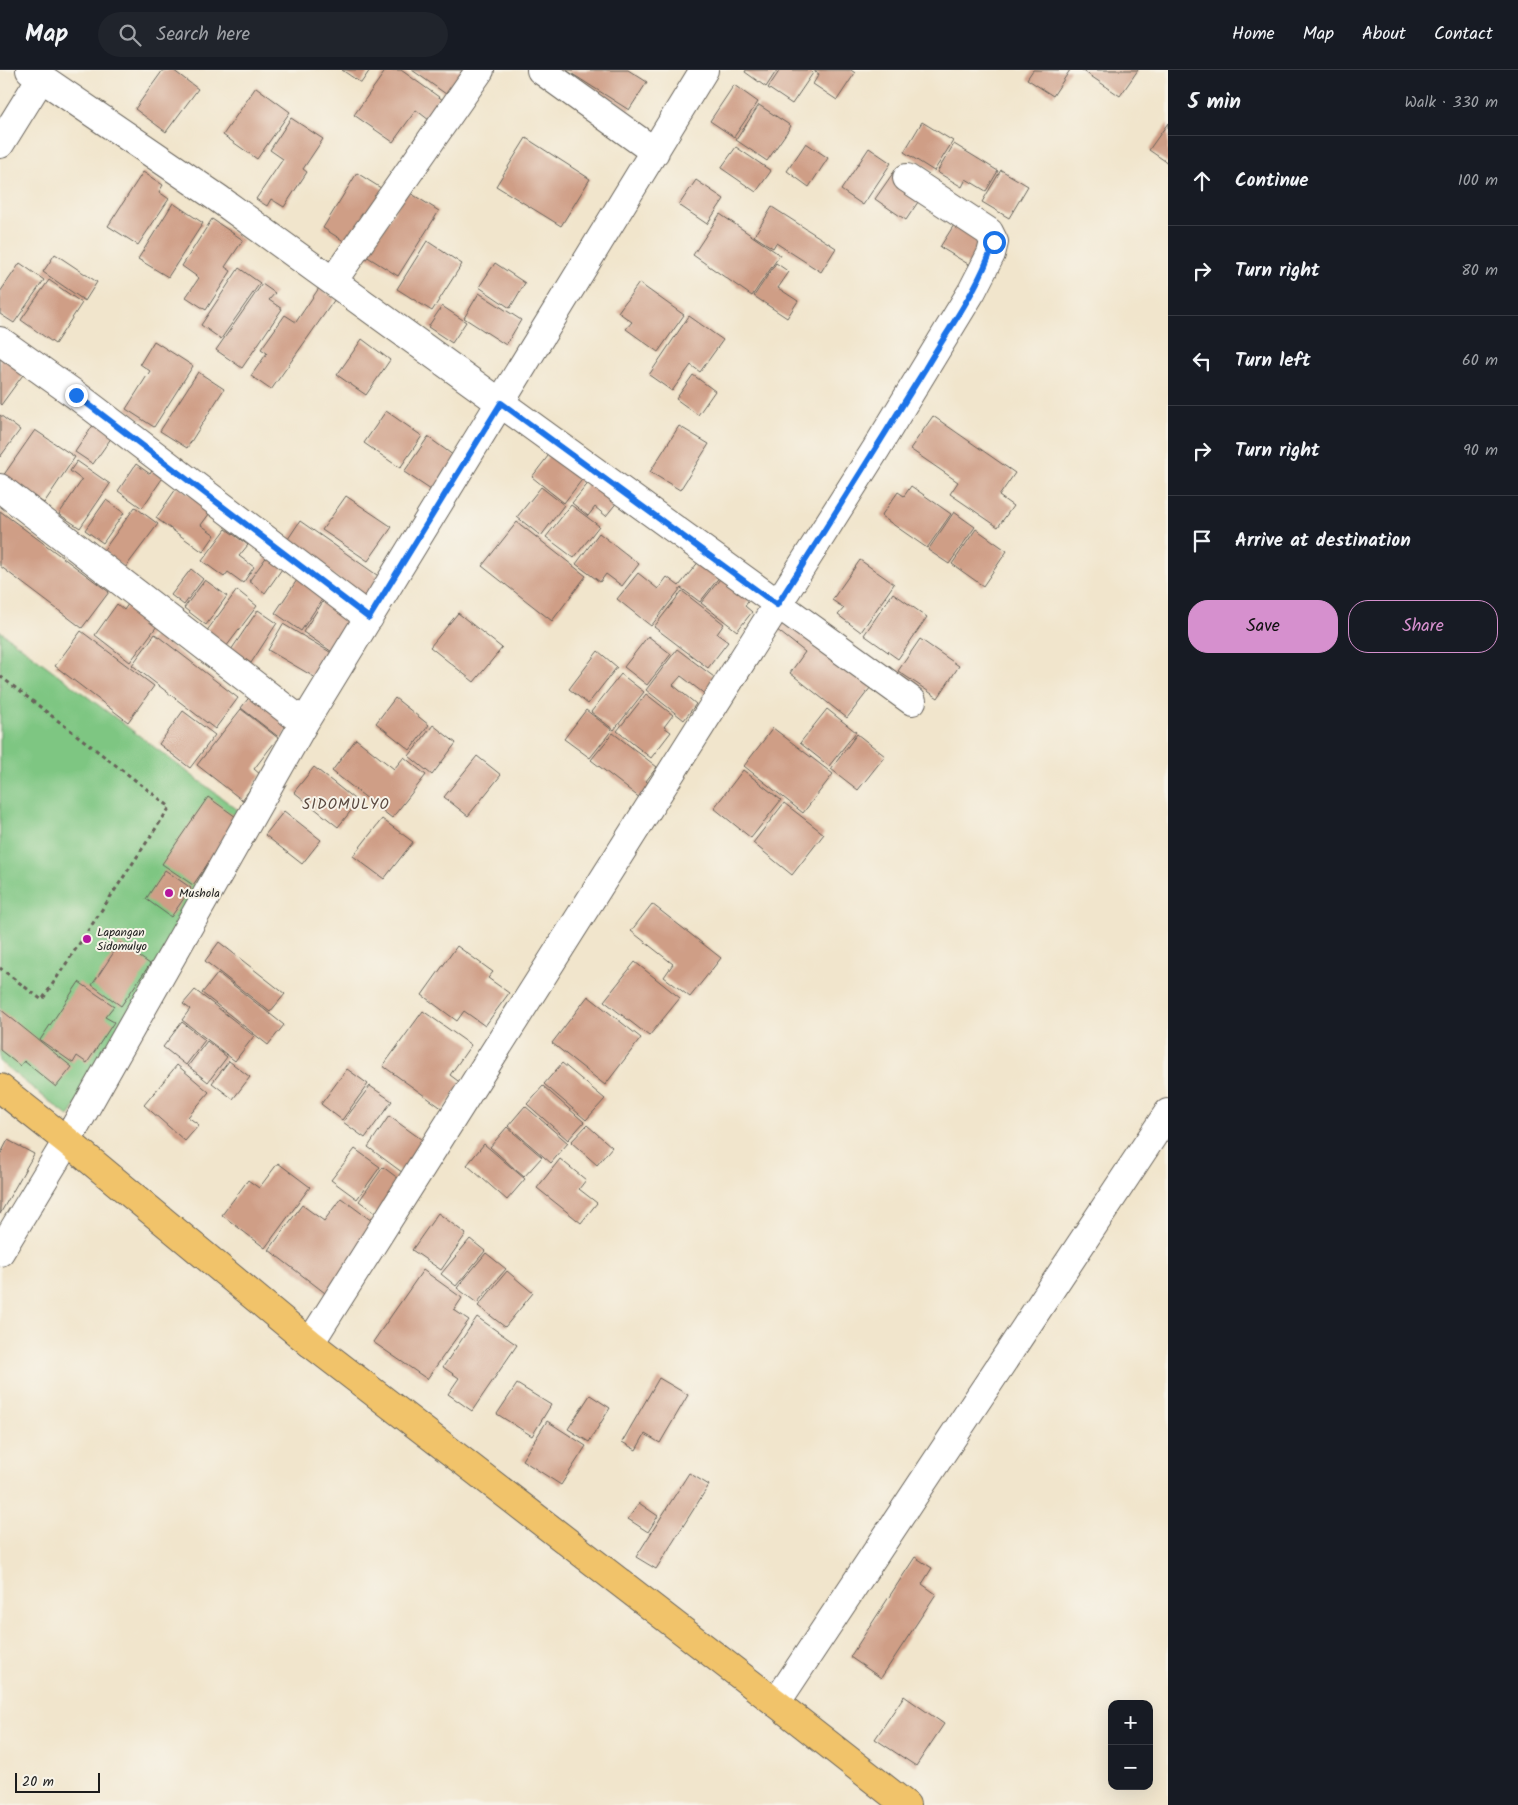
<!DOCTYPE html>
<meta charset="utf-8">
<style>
body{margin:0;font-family:Kalam,sans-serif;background:#20242c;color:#f1f3f6}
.controls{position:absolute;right:15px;bottom:15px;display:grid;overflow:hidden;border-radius:10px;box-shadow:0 5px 20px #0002}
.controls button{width:45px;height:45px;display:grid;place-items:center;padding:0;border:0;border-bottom:1px solid #363941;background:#171b24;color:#f1f3f6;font:25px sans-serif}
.scale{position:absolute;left:15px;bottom:12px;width:85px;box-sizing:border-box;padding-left:5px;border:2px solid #1c1c1c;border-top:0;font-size:14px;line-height:18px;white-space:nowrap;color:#1c1c1c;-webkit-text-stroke:4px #f7f3e8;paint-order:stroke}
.stop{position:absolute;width:15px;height:15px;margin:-11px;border:4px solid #1a73e8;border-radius:50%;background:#fff}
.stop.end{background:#1a73e8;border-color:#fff;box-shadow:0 1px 5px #0008}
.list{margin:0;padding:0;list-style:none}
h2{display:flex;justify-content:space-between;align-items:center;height:65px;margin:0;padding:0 20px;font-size:21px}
h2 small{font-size:16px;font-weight:400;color:#9ea1a6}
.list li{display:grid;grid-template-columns:32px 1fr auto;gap:15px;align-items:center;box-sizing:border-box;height:90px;padding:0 20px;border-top:1px solid #363941}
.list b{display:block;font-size:19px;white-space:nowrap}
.list em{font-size:16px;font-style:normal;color:#9ea1a6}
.actions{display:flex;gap:10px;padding:15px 20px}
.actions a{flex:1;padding:11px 0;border:1px solid #d690ce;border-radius:20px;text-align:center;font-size:18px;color:#d690ce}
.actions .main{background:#d690ce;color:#111}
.icon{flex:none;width:28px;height:28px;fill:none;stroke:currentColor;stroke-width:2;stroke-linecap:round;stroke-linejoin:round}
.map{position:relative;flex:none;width:1168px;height:1735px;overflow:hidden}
header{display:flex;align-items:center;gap:30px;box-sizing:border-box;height:70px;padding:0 25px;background:#171b24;border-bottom:1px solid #363941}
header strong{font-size:24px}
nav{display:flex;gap:28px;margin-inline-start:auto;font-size:18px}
.search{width:350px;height:45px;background:#20242c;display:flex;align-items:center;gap:12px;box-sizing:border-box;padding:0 18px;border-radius:28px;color:#9ea1a6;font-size:19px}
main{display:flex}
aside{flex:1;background:#171b24}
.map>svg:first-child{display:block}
.green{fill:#7ec682;stroke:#4d714f}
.building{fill:#cf9e86}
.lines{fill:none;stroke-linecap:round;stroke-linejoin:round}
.minor-casing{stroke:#67625a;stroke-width:30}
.major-casing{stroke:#67625a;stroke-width:30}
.path{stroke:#67625a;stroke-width:3;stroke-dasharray:4 4;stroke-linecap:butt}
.minor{stroke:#fff;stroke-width:28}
.major{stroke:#f1c36a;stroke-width:28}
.route{stroke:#1a73e8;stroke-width:6}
.poi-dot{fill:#b5179e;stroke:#f7f3e8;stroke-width:2}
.labels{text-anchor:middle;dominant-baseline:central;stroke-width:4;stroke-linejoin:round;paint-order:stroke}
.poi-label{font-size:12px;fill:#1c1c1c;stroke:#f7f3e8;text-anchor:start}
.quarter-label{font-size:15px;letter-spacing:1px;fill:#5b4a41;stroke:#f7f3e8}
</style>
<header>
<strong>Map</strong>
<div class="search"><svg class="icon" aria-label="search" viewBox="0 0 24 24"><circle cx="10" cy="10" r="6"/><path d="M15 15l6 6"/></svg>Search here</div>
<nav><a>Home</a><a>Map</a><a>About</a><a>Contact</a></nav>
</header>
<main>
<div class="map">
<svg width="1168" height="1735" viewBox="0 0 1168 1735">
<rect width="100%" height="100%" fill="#f7f3e8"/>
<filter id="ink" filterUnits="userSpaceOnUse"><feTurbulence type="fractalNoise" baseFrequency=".02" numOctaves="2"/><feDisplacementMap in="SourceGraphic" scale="10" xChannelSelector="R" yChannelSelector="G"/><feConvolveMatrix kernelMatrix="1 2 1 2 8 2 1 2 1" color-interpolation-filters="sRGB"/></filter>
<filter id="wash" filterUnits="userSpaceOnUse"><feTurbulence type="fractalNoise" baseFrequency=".0096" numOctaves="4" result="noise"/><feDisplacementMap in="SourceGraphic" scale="20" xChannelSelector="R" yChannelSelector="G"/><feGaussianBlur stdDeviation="1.12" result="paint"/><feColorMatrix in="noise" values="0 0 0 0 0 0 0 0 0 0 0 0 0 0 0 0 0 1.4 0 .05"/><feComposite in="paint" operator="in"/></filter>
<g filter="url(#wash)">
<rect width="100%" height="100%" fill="#f1e5cc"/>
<!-- green -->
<path class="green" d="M 0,561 L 246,746 L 69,1047 L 0,992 Z"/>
<g id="blocks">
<!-- building -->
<path class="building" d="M 163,0 L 173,0 L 198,19 L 166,62 L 135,39 Z
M 342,0 L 370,0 L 361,13 Z
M 386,0 L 401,0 L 443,30 L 429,50 L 416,40 L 393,72 L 354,45 Z
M 412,0 L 473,0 L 453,29 Z
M 566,0 L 628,0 L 647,12 L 629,40 Z
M 746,0 L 777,0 L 766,17 L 745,2 Z
M 780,0 L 808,0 L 813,3 L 792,34 L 768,18 Z
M 813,0 L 851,0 L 855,3 L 837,30 L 813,14 L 819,4 Z
M 1033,0 L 1070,0 L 1053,26 L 1027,9 Z
M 1082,0 L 1138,0 L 1120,26 Z
M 734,15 L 758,32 L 734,67 L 710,51 Z
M 256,17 L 290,42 L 257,89 L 223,65 Z
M 759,35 L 791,56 L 767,91 L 736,70 Z
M 291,48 L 323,69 L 303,99 L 307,102 L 284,137 L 271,129 L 267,136 L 256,129 L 283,89 L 270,80 Z
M 922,52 L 953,71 L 934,101 L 904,82 Z
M 1168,53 L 1168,93 L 1149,80 Z
M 526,68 L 590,109 L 561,156 L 496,116 Z
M 806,73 L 828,88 L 809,117 L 787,101 Z
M 954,74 L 998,101 L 986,121 L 966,109 L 962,117 L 937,102 Z
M 736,77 L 771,101 L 756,122 L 721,98 Z
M 869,78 L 891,93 L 863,135 L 841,120 Z
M 1001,100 L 1028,116 L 1009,148 L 982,132 Z
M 143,102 L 163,115 L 159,122 L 169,129 L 138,175 L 108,156 Z
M 357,103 L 384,120 L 350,175 L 323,158 Z
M 893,103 L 924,123 L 906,150 L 875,129 Z
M 696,110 L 724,129 L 707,154 L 679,135 Z
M 407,121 L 439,141 L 398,206 L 366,186 Z
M 173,133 L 203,153 L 168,207 L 138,189 Z
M 772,137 L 836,178 L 821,202 L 776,173 L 773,178 L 754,166 Z
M 720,144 L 780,185 L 752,226 L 693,185 Z
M 959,147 L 992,168 L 973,197 L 940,177 Z
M 212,149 L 243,170 L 225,197 L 231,201 L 206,240 L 186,227 L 199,208 L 182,196 Z
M 427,171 L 462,194 L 432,241 L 397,219 Z
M 55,184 L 97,212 L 85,231 L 43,202 Z
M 20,193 L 44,210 L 14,253 L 0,244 L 0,222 Z
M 495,193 L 525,213 L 510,238 L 479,217 Z
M 776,193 L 789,202 L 778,218 L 798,231 L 787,248 L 754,226 Z
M 239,198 L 260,213 L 221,269 L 201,255 Z
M 49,210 L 82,233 L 55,274 L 21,250 Z
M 639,213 L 684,245 L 658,282 L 626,259 L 632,252 L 618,242 Z
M 262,214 L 275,223 L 269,230 L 282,239 L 242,298 L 216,280 Z
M 319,218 L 335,229 L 271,320 L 251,306 L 267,283 L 261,279 L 285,245 L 296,252 Z
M 479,223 L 521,250 L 506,275 L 464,248 Z
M 442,236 L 466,252 L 452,273 L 428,257 Z
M 689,246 L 723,270 L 700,302 L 691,295 L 672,321 L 649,305 Z
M 362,269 L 390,290 L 366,325 L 337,305 Z
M 154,271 L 193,296 L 154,357 L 126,339 L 150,301 L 140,294 Z
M 0,278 L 28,298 L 1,335 L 0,334 Z
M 198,302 L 224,319 L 187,378 L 160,361 Z
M 693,305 L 715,321 L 698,345 L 676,329 Z
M 386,341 L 422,366 L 400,398 L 364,373 Z
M 0,345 L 20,360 L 0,387 Z
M 933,346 L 1015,403 L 999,426 L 1013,436 L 998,457 L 950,424 L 958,412 L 910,379 Z
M 96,351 L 114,364 L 93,394 L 75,382 Z
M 679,356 L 709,374 L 680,420 L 650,402 Z
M 35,360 L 75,387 L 44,433 L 3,406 Z
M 428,367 L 457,388 L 434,422 L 404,402 Z
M 555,377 L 588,402 L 564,433 L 532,407 Z
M 77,391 L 110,414 L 80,458 L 59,444 L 82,410 L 70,401 Z
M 136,394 L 150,404 L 153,399 L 164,406 L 142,438 L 118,421 Z
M 595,405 L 622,426 L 606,446 L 595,437 L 588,446 L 572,433 Z
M 178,416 L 212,440 L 201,455 L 215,465 L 203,482 L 156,448 Z
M 911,416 L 951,444 L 927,478 L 881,446 L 898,422 L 904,426 Z
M 541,417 L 564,435 L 541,466 L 517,447 Z
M 346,426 L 392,457 L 368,491 L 322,460 Z
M 106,430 L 124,443 L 103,473 L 85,460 Z
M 571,435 L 599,456 L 574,488 L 546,467 Z
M 135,437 L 158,454 L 125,498 L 103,481 Z
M 0,441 L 109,522 L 82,558 L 0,496 Z
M 954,442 L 975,457 L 949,494 L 928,480 Z
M 300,451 L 384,510 L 370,531 L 286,472 Z
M 517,452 L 586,506 L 552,551 L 482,496 Z
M 226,459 L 248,475 L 239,486 L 254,497 L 243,513 L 228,502 L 224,507 L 202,491 Z
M 976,459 L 1007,481 L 983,516 L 952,494 Z
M 599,463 L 639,494 L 622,516 L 606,504 L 600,512 L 576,494 Z
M 273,478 L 289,489 L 265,523 L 249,511 Z
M 700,490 L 720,506 L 700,532 L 681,518 L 651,556 L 617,529 L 638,503 L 658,519 L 667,507 L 679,516 Z
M 860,490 L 894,514 L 861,562 L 838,545 L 844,538 L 832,530 Z
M 191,499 L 203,509 L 184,535 L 171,525 Z
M 301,504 L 327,522 L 301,561 L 275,543 Z
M 724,504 L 752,526 L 745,536 L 752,542 L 737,561 L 701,533 Z
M 205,510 L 227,526 L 206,555 L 184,538 Z
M 237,520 L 257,536 L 226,577 L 206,562 Z
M 682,521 L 724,554 L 717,564 L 728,572 L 708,598 L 654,557 Z
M 893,523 L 927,547 L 898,589 L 864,565 Z
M 328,524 L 363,548 L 338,586 L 303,562 Z
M 131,530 L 160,552 L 130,592 L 95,565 L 117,534 L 124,540 Z
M 258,540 L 277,553 L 251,593 L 231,580 Z
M 458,543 L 502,578 L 474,612 L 430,577 Z
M 787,545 L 874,613 L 847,648 L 790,603 L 805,582 L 776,559 Z
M 283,554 L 340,588 L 316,608 L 268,580 Z
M 81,561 L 154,616 L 128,652 L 55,596 Z
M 155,564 L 238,628 L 215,659 L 132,595 Z
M 648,566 L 671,584 L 647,615 L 624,597 Z
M 920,569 L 959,596 L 938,628 L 898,601 Z
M 677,579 L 718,610 L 706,625 L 681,606 L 673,615 L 696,634 L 684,650 L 646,620 Z
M 598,581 L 617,597 L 588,634 L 569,619 Z
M 621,604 L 644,622 L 614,660 L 591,642 Z
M 257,617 L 296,648 L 281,669 L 241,638 Z
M 646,624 L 673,645 L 664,657 L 671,662 L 651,688 L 617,661 Z
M 395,628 L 429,655 L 410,680 L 376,653 Z
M 241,639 L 278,668 L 254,699 L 261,705 L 242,730 L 197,695 Z
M 827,639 L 856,662 L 829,696 L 800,673 Z
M 586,640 L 612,660 L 590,688 L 564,669 Z
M 183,641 L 215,665 L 190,698 L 159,674 Z
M 433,655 L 456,673 L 432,705 L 409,686 Z
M 773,658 L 833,704 L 803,743 L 744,696 Z
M 613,663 L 657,697 L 646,711 L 655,719 L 645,732 L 591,690 Z
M 857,664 L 885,686 L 858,720 L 831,699 Z
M 356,669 L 394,699 L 404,687 L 426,705 L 392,748 L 332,701 Z
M 477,686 L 501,705 L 468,746 L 444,727 Z
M 314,697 L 358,732 L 338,757 L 294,722 Z
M 743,700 L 781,730 L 751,768 L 714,738 Z
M 208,727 L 239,749 L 193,815 L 162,794 Z
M 784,733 L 824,764 L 792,805 L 753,773 Z
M 284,741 L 321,770 L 302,794 L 265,765 Z
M 382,749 L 413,772 L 384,809 L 353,786 Z
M 165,800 L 191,818 L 171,847 L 146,829 Z
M 652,834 L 721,888 L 690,927 L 664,907 L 673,894 L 631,861 Z
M 219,872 L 285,924 L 270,942 L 205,891 Z
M 120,873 L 150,894 L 121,936 L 92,915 Z
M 457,876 L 493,902 L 488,908 L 509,923 L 485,956 L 464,941 L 457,951 L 422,925 Z
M 635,892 L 680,928 L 649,966 L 604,931 Z
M 218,903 L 284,955 L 268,975 L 202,923 Z
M 79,912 L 114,936 L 105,947 L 114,952 L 87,993 L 77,986 L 73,993 L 40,970 Z
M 195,920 L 254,966 L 235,991 L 182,950 L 190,939 L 183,934 Z
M 588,926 L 641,968 L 605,1015 L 552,973 Z
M 0,939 L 72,997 L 56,1017 L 24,991 L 20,996 L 0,980 Z
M 423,941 L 471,975 L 450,1005 L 462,1014 L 443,1039 L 383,996 Z
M 182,952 L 205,970 L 186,995 L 163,977 Z
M 207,971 L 227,987 L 208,1012 L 188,996 Z
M 229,991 L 250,1007 L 233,1029 L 212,1013 Z
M 562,993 L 605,1029 L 586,1050 L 544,1014 Z
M 177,995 L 209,1022 L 188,1047 L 199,1055 L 185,1071 L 144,1035 Z
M 347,999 L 368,1014 L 342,1050 L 321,1034 Z
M 370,1016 L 392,1031 L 365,1068 L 343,1052 Z
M 543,1016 L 584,1052 L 568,1070 L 527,1034 Z
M 525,1036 L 568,1073 L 551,1093 L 508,1056 Z
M 389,1046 L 425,1072 L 403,1103 L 368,1077 Z
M 587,1055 L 612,1077 L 597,1095 L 571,1072 Z
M 507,1057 L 542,1087 L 524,1107 L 490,1077 Z
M 8,1070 L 34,1084 L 0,1144 L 0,1085 Z
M 484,1074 L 525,1109 L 507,1130 L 467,1095 Z
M 355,1079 L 380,1097 L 357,1129 L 331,1110 Z
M 560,1089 L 586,1110 L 579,1119 L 597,1133 L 581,1153 L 537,1118 Z
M 278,1093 L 310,1117 L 265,1178 L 222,1145 L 248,1110 L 259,1118 Z
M 383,1097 L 407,1115 L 382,1148 L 359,1131 Z
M 341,1128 L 380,1157 L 329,1226 L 269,1180 L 302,1135 L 324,1151 Z
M 438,1143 L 466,1164 L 441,1200 L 412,1180 Z
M 470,1169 L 485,1181 L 456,1216 L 441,1204 Z
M 486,1183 L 506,1199 L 477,1233 L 457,1218 Z
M 423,1200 L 462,1228 L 454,1240 L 469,1250 L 427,1309 L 373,1272 Z
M 507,1201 L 533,1223 L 505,1257 L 478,1236 Z
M 477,1247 L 517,1275 L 472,1341 L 448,1324 L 459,1308 L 443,1297 Z
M 659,1308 L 688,1325 L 660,1373 L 645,1364 L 636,1380 L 622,1372 Z
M 517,1314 L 551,1335 L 532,1366 L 497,1344 Z
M 590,1325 L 610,1338 L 589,1372 L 568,1359 Z
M 547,1351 L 586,1376 L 561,1415 L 522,1390 Z
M 689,1403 L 709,1415 L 656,1499 L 636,1487 Z
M 639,1433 L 658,1446 L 648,1462 L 628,1449 Z
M 915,1487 L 932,1498 L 922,1514 L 936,1524 L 881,1608 L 850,1587 Z
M 904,1626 L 944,1654 L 916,1696 L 875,1669 Z"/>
</g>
</g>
<g filter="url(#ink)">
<use href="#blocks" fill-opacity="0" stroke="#67625a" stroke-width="1"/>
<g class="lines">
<!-- minor casing -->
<g class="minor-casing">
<path id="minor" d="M 30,0 L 219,129 L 912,631
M 541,0 L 655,82
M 0,74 L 41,8
M 333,211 L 480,0
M 0,271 L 76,325 L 369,548
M 0,418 L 304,653
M 0,1182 L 67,1071 L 304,653 L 704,0
M 310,1273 L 876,379 L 972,221 L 991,184 L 994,172 L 989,162 L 907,108
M 776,1633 L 1168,1043"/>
</g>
<!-- major casing -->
<g class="major-casing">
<path id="major" d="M 0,1018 L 67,1071 L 310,1273 L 776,1633 L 906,1735"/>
</g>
<!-- path -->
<path class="path" d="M 0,606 L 170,737 L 42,930 L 0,898"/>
<!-- minor -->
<use href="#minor" class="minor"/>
<!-- major -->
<use href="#major" class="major"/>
</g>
</g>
<g class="lines" filter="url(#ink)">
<!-- route -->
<path class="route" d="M 76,325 L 369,548 L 501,333 L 777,535 C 827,457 876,378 925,299 C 949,258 980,217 994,172"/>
</g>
<!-- markers -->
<g class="poi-dot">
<circle cx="169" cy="823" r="5"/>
<circle cx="87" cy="869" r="5"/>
</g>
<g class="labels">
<!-- poi labels -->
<g class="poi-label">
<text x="179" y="823">Mushola</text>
<text x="97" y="862">Lapangan<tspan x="97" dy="14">Sidomulyo</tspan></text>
</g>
<!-- quarter labels -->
<g class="quarter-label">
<text x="346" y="735">SIDOMULYO</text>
</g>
</g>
</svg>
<div class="controls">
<button>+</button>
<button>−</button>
</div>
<div class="scale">20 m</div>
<div class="stop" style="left:994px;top:172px"></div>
<div class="stop end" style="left:76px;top:325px"></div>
</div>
<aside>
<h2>5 min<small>Walk · 330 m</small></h2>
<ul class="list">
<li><svg class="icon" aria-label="ahead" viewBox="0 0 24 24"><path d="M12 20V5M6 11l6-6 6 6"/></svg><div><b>Continue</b></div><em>100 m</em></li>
<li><svg class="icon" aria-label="right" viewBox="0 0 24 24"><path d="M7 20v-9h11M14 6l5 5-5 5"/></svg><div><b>Turn right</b></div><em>80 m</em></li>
<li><svg class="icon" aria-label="left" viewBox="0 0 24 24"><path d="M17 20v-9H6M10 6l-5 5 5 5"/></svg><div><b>Turn left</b></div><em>60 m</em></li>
<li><svg class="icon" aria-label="right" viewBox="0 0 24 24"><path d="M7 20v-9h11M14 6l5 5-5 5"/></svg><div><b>Turn right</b></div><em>90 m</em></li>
<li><svg class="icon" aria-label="arrive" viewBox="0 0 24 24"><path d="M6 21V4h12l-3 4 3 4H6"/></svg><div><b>Arrive at destination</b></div></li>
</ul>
<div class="actions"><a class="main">Save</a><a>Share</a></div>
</aside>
</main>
